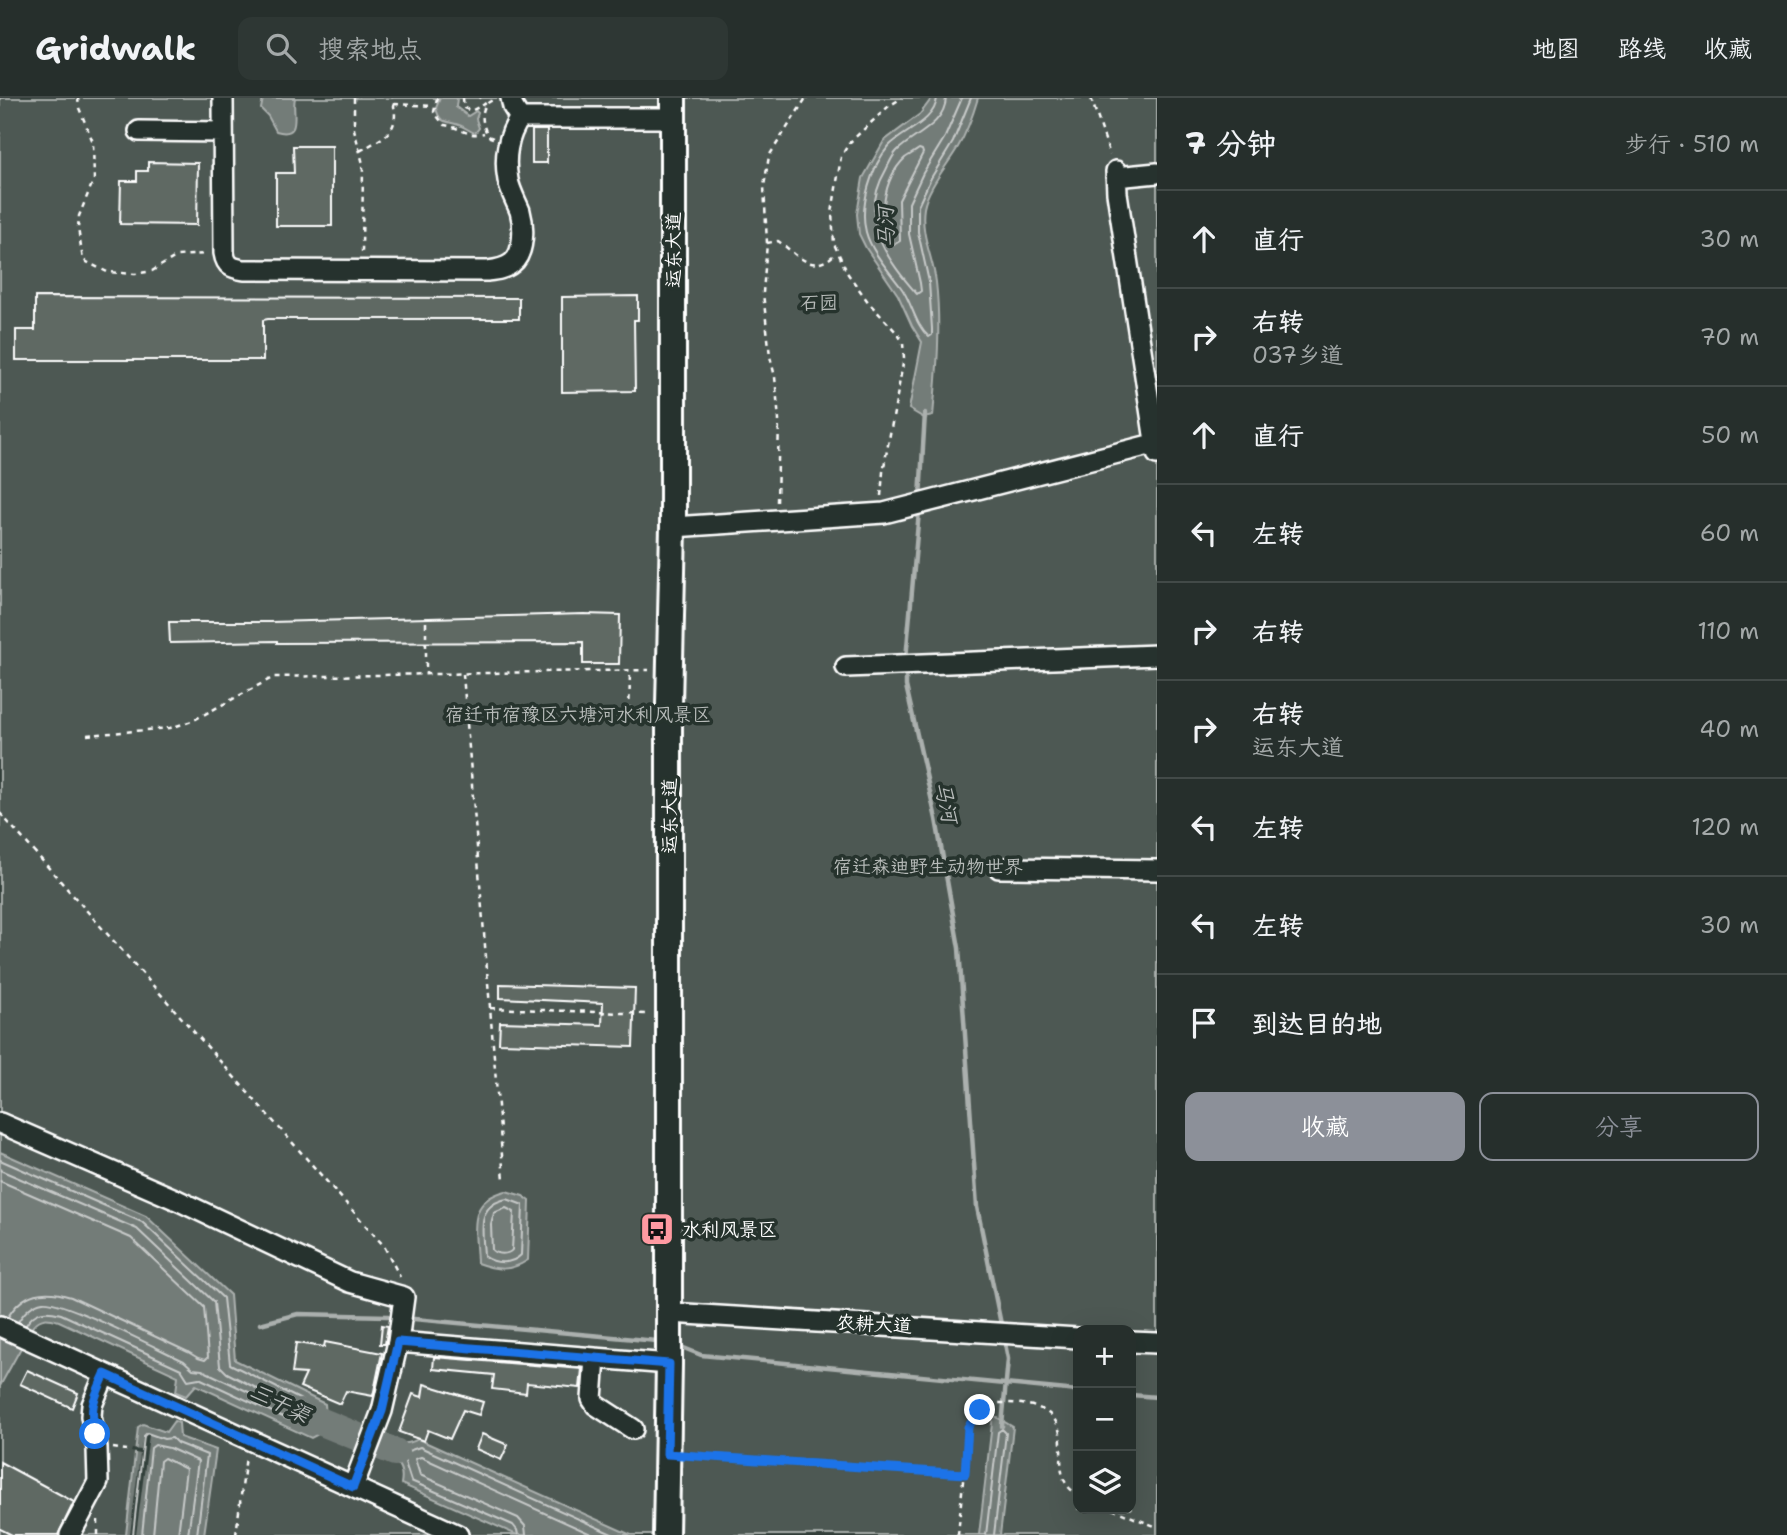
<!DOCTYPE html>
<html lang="zh">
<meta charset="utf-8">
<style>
body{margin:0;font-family:"Shantell Sans","LXGW WenKai TC",sans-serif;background:#2e3734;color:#f1f3f6}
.controls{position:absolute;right:21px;bottom:21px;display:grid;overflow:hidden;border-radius:14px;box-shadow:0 7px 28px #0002}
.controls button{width:63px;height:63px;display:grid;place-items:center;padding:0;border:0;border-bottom:2px solid #424a48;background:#262f2c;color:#f1f3f6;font:35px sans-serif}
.stop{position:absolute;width:21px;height:21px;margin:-16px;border:5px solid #1a73e8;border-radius:50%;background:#fff}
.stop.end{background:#1a73e8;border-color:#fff;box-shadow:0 2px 7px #0008}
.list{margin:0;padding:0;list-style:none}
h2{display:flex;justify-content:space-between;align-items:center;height:91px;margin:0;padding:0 28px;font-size:30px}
h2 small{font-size:23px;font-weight:400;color:#a4a9a9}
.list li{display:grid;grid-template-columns:46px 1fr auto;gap:21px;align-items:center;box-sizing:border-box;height:98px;padding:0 28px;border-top:2px solid #424a48}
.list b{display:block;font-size:26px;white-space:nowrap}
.list p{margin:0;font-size:23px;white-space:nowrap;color:#a4a9a9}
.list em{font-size:23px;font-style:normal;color:#a4a9a9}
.actions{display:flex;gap:14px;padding:21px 28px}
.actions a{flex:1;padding:16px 0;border:2px solid #8c9099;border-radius:14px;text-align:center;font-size:24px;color:#8c9099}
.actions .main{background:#8c9099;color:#fff}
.icon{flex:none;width:38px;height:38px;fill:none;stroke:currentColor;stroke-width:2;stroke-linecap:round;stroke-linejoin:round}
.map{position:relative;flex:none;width:1157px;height:1437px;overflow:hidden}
header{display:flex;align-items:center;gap:42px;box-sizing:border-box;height:98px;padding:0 35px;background:#262f2c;border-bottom:2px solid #424a48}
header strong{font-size:33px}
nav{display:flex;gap:38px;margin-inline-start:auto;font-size:24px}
.search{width:490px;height:63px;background:#2e3734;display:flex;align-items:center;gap:18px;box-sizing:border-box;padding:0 24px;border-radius:14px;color:#a4a9a9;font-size:26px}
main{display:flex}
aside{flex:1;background:#262f2c}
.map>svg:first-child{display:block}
.green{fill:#4d5853;stroke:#a6aca9;stroke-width:2;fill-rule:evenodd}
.water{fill:#737b78;stroke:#abb0ae;stroke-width:2}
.pier{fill:#333f3a}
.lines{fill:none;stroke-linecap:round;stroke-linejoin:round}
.shore{stroke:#c7cac9;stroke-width:2}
.stream{stroke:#abb0ae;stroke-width:4.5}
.river{stroke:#737b78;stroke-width:28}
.building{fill:#5f6964;stroke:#fff;stroke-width:2}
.minor-casing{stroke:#fff;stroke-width:24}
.major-casing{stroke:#fff;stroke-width:30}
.path{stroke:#fff;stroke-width:2.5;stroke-dasharray:5 5;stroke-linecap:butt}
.minor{stroke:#26332d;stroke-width:19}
.major{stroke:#26332d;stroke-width:24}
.route{stroke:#1a73e8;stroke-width:9}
.labels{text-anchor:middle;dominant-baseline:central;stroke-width:7;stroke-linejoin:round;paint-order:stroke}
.street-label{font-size:19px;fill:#fff;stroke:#26332d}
.park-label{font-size:19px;fill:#b8bcba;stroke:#26332d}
.poi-label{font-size:19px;fill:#fff;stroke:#26332d;text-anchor:start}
.water-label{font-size:21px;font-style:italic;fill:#b9bdbc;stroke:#26332d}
</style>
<header>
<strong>Gridwalk</strong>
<div class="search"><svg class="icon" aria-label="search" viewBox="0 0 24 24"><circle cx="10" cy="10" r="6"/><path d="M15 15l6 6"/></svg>搜索地点</div>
<nav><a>地图</a><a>路线</a><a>收藏</a></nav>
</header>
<main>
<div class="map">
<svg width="1157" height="1437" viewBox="0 0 1157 1437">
<rect width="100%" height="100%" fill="#333f3a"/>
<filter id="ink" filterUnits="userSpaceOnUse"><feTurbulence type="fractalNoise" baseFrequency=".0143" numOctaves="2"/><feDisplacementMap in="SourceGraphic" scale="14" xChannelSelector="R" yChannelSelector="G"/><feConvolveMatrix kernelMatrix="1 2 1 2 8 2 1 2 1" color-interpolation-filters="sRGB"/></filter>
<g filter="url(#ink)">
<!-- green -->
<path class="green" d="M 0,0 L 1157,0 L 1157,1437 L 0,1437 ZM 1078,1232 L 1131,1232 L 1131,1411 L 1078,1411 Z"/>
<!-- water -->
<path class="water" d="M 263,0 L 295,0 C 291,13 304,41 276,33 L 268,18 L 261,11 Z
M 440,0 L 457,0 L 456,9 L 468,18 L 476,13 L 478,15 L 476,21 L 479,30 L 475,35 C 469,33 465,29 459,27 C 446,22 440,27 436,10 Z
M 932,0 L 978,0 C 973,17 967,34 958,49 C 947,68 928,89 924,110 C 920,136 933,160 936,184 C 941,229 937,273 933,318 L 924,320 L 909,311 L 922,244 L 912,228 L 898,197 L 866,150 L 859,136 L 857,116 L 863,80 L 884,43 L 920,16 Z
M 0,1054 L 146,1118 L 230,1197 L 235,1262 L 325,1306 L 326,1319 L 335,1326 L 331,1334 L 322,1334 L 311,1340 L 196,1287 L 186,1298 L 176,1294 L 178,1278 L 59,1223 C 49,1220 41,1218 33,1228 L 0,1288 Z
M 506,1093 L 523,1098 L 530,1103 L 528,1162 C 510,1174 496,1172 477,1165 C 476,1131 466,1103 506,1093 Z
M 993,1317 L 1013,1329 L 1000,1437 L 979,1437 Z
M 174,1323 L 179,1325 L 180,1339 L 216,1352 L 204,1437 L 126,1437 L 138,1329 L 143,1326 L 166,1334 Z
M 382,1339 C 396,1344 405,1349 418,1341 L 631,1437 L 517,1437 L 401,1386 C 405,1366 393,1360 376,1352 Z"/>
<!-- pier -->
<path class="pier" d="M 143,1337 L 149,1337 L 136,1437 L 130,1437 L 140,1356 L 131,1354 L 132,1351 L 141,1352 Z"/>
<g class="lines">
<!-- shore -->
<path class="shore" d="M 937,0 C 935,24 903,33 889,48 C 872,67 859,108 866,134 C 871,153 888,172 900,188 C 912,203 914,226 929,239 L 932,237 L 932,231 L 929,184 L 918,134 L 918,108 L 931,80 L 953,44 L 971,0
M 946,0 C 945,27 913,37 897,53 C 892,58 889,66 886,72 C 858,120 884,159 917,196 L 921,193 L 920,185 L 909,136 L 909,105 L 923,75 L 945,39 L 962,0
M 919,51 L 922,52 L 923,55 L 899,102 L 900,143 L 895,146 C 875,123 884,80 905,60 C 909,57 915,54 919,51 Z
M 0,1062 L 142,1124 L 223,1200 L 230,1266 L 317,1310 L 321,1325 L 309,1331 L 199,1280 L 188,1282 L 181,1271 L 61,1216 C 45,1212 35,1212 26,1227
M 0,1072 L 137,1131 L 214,1204 L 220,1268 L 227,1275 L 258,1291 L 260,1294 L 255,1297 L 202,1272 L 193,1271 L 184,1263 C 160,1252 62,1201 43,1204 C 31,1206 24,1214 18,1224
M 0,1083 L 131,1140 L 204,1209 L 208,1259 L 205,1262 L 198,1260 L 188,1254 L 71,1199 C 44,1190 23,1194 8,1219
M 507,1101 L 523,1107 L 521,1157 C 511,1167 495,1166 484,1158 C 483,1133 475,1107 507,1101 Z
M 506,1110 L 514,1114 L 512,1152 C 508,1157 497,1157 492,1152 L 491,1127 L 494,1115 Z
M 133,1437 L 144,1338 L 147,1335 L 164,1341 L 172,1340 L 177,1345 L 207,1357 L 197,1437
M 142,1437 L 151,1350 L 155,1347 L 169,1350 L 198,1363 L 188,1437
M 153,1437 L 160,1363 L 164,1360 L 186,1371 L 178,1437
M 518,1437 L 517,1432 L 513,1427 L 411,1383 L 402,1355 L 420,1349 L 614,1437
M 526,1437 L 525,1428 L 518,1420 L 420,1377 L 415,1361 L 421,1359 L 593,1437
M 986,1437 L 998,1334 L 1002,1331 L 1006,1335 L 994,1437"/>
<!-- stream -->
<path class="stream" d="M 920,400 L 925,315
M 906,561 L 919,413
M 906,573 L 906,588 L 936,721 L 959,850 L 977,1109 L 1002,1231
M 414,1221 L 657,1243
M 260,1226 L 298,1216 L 388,1218
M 679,1248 L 701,1257 L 1078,1293
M 1131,1297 L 1157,1299
M 1002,1328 L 1008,1261 L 1004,1240"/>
<!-- river -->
<path class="river" d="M 300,1315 L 395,1354"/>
</g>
<!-- building -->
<path class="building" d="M 532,32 L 547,32 L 547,65 L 532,65 Z
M 293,48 L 332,48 L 332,128 L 276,128 L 276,75 L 294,75 Z
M 148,64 L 198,65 L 197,127 L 120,126 L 121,83 L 137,83 L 137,73 L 148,73 Z
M 638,198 L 638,222 L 634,222 L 635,293 L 562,294 L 562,199 Z
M 35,199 L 519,200 L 519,221 L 268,221 L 263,222 L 263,262 L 16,262 L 16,232 L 35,232 Z
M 584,516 L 620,517 L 619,566 L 583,566 L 583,544 L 277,545 L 277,543 L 170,545 L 169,524 L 270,524 Z
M 500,886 L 635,890 L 633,949 L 499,945 L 500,924 L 602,927 L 603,905 L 500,900 Z
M 382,1227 L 388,1228 L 385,1246 L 380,1246 Z
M 325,1244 L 382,1255 L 373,1298 L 346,1293 L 340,1306 L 300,1289 L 306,1276 L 292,1275 L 296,1245 L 324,1249 Z
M 434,1259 L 582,1271 L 580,1290 L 527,1285 L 526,1295 L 492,1291 L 494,1277 L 433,1271 Z
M 27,1272 L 78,1295 L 72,1310 L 20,1286 Z
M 424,1286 L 483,1304 L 479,1317 L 463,1312 L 450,1341 L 428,1332 L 424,1343 L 399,1334 L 413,1296 L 422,1299 Z
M 482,1336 L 508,1347 L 501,1362 L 476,1351 Z
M 0,1364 L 74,1404 L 58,1437 L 12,1437 L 0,1431 Z"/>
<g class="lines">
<!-- minor casing -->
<g class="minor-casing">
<path id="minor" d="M 223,0 L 224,155 C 226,168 232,170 244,172 L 487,173 C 495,172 505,171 512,165 C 525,155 524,127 520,113 C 516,103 510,93 508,82 C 504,61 507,38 520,20
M 511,0 L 513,9 L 520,20 L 673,20
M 139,33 L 223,34
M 1116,73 L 1117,95 L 1157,356
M 1116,79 L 1157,75
M 673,429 L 884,415 L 1157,345
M 846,569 L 1157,557
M 999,770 L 1157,772
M 0,1025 L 177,1102 L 350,1184 L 404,1199 L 398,1244 L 382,1313 L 353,1389
M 670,1215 L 1078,1240
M 0,1228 L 458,1437
M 398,1244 L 669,1266
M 1131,1244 L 1157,1245
M 595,1260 L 592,1301 L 596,1307 L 633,1331
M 70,1437 L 98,1384 L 97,1350 L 91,1318 L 92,1307 L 105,1276"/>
</g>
<!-- major casing -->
<g class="major-casing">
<path id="major" d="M 666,1437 L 669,1266 L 669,607 L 673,429 L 673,0"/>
</g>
<!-- path -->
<path class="path" d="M 78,0 L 79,10 L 93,44 L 94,81 L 79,118 L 78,130 L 83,162 L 107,174 L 135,176 L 152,173 L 177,158 L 206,156
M 354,0 L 354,31 L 363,66 L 362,156
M 437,0 L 434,14 L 444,27 C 461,29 468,40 484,35
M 463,0 L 464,10 L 471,13 L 485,6 L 480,0
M 1091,0 L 1110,57
M 394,6 L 433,8
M 493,40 L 490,39 C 481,30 478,5 494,2
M 360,53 C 385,38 402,34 392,0
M 767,145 L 778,143 C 797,156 812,179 836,155
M 881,398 L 883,374 L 904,260 L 903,245 L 898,236 L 869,205 L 848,176 L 834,146 L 832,115 L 841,59 L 849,45 L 889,8 L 902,0
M 777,404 L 779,322 L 775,279 L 770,258 L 763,195 L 767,145 L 764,88 L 769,58 L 806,0
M 426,524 L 426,577
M 463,576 L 504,1082
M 629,623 L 630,573
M 87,637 L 170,630 L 192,623 L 274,579 L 649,572
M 0,715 L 384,1148 L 400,1179
M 490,910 L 648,916
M 113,1350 L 127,1352
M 688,1358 L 965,1376
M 1112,1411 L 1157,1429
M 98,1422 L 98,1437
M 236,1437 L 246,1358
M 958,1437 L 968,1329 C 974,1315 985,1305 1001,1305 C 1101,1304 1035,1376 1078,1396"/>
<!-- minor -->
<use href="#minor" class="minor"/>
<!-- major -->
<use href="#major" class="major"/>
</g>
</g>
<g class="lines" filter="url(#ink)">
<!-- route -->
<path class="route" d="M 95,1336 C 89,1308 94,1301 105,1276 L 353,1389 L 382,1313 L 398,1244 L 669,1266 L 667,1356 L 965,1376 L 968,1329 L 980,1312"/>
</g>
<!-- icons -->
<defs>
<g id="bus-square" transform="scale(1.75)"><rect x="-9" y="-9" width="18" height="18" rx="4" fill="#ff9aa2" stroke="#26332d"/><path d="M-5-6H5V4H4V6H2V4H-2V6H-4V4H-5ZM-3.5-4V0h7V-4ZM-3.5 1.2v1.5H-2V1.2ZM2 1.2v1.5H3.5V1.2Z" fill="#111"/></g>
</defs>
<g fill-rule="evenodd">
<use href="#bus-square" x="657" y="1131"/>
</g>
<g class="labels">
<!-- street labels -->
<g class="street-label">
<text transform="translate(673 152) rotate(-90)">运东大道</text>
<text transform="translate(669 718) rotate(-90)">运东大道</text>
<text transform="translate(874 1226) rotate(3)">农耕大道</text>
</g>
<!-- park labels -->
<g class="park-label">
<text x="819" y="204">石园</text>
<text x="578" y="616">宿迁市宿豫区六塘河水利风景区</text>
<text x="928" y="768">宿迁森迪野生动物世界</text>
</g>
<!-- poi labels -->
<g class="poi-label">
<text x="682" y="1131">水利风景区</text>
</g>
<!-- water labels -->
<g class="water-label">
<text transform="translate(886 129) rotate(-92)">马河</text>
<text transform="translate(946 704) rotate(79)">马河</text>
<text transform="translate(280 1305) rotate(26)">三干渠</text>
</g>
</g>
</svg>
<div class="controls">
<button>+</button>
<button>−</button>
<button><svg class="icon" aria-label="layers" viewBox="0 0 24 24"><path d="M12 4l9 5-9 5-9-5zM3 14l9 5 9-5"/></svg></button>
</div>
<div class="stop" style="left:95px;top:1336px"></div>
<div class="stop end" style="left:980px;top:1312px"></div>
</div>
<aside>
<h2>7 分钟<small>步行 · 510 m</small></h2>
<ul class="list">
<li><svg class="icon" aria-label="ahead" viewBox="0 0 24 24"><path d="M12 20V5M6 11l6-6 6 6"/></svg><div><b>直行</b></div><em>30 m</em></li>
<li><svg class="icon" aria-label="right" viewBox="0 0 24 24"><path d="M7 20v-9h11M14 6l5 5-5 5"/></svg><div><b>右转</b><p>037乡道</p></div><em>70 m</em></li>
<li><svg class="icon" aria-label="ahead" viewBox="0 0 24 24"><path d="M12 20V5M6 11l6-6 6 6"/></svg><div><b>直行</b></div><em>50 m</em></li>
<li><svg class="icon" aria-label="left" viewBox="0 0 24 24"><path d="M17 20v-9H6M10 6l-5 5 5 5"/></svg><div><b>左转</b></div><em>60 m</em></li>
<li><svg class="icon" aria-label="right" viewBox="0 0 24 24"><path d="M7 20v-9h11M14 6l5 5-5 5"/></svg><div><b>右转</b></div><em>110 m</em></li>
<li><svg class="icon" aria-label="right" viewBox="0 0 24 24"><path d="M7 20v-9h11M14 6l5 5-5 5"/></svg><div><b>右转</b><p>运东大道</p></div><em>40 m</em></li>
<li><svg class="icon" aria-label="left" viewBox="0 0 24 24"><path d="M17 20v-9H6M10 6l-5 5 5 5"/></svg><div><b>左转</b></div><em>120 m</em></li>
<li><svg class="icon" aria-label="left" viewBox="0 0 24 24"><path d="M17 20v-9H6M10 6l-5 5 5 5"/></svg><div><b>左转</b></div><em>30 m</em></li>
<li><svg class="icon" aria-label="arrive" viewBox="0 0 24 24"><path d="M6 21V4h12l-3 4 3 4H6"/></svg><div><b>到达目的地</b></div></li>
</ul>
<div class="actions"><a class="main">收藏</a><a>分享</a></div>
</aside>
</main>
